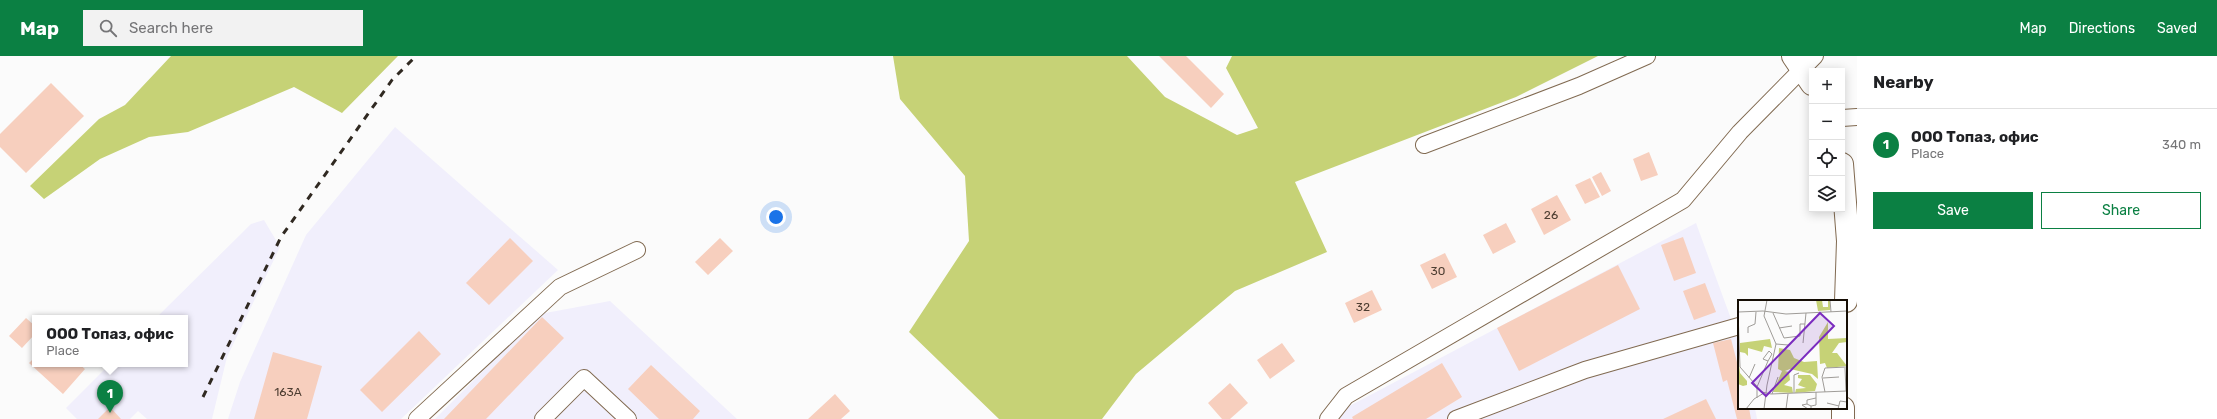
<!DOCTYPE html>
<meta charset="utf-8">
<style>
body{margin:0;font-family:Rubik,sans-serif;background:#f2f2f2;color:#202124}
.controls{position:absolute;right:12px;top:12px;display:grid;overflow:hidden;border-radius:0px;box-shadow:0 2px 10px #0003}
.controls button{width:36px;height:36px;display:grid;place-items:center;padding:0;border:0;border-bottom:1px solid #e0e0e0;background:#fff;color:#202124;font:20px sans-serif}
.you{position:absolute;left:776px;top:161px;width:14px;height:14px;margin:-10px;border:3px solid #fff;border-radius:50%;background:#1a73e8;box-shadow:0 0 0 6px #1a73e833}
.badge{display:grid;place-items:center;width:26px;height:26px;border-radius:50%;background:#0b8043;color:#fff;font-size:13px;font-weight:700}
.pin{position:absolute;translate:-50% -33px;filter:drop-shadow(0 1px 2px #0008)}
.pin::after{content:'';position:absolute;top:21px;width:14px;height:12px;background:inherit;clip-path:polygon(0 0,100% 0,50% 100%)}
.popup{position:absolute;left:32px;top:259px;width:156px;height:52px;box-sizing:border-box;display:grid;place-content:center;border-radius:0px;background:#fff;filter:drop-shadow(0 1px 3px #0005);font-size:13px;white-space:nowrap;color:#757577}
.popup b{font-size:15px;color:#202124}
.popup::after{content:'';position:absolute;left:50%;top:100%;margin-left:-8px;border:8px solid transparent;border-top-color:#fff}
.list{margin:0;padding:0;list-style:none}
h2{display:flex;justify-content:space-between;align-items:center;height:52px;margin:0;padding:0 16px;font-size:17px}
h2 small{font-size:13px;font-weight:400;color:#757577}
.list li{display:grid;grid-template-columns:26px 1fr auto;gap:12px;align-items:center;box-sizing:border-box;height:72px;padding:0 16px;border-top:1px solid #e0e0e0}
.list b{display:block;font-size:15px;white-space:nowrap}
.list p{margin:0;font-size:13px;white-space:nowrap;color:#757577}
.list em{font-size:13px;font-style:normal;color:#757577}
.actions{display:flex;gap:8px;padding:12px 16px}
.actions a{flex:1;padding:9px 0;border:1px solid #0b8043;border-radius:0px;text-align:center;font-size:14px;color:#0b8043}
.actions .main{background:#0b8043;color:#fff}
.icon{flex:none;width:22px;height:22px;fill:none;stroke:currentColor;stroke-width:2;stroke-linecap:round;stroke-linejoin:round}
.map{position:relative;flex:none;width:1857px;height:363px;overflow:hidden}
header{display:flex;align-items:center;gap:24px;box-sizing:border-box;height:56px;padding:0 20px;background:#0b8043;color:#fff}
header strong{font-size:19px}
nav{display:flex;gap:22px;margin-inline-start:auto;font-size:14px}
.search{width:280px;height:36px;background:#f2f2f2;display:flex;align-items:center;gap:10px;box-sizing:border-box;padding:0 14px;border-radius:0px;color:#757577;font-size:15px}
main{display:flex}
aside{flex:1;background:#fff}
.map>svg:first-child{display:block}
.industrial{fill:#f1effc}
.green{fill:#c6d276}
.building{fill:#f7cfbe}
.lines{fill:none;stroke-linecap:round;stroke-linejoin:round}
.minor-casing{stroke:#816a51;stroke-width:18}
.highway-casing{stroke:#816a51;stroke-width:24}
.minor{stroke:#fff;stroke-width:16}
.highway{stroke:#fff;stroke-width:22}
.rail{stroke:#302921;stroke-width:3;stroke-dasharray:7 7;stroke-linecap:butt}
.labels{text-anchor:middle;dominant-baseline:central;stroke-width:4;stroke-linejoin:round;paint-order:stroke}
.number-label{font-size:12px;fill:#4e3e32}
.inset-road{fill:none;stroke:#9f9c98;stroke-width:1}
.view{fill:#7b2cbf;fill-opacity:0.15;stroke:#7b2cbf;stroke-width:2}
.inset-edge{fill:none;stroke:#150d04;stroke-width:2}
</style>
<header>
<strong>Map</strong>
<div class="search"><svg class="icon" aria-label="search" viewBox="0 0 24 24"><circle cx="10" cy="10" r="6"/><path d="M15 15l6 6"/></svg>Search here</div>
<nav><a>Map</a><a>Directions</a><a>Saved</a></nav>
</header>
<main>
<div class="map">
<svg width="1857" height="363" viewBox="0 0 1857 363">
<rect width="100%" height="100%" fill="#fbfbfb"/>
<!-- industrial -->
<path class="industrial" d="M 395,71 L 558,214 L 401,363 L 228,363 L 240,326 L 306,179 Z
M 264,164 L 280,191 L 227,301 L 212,363 L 147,363 L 138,355 L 130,363 L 77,363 L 66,352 L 110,308 L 185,308 L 185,262 L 156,262 L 251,168 Z
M 1696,167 L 1734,271 L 1739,289 L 1739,352 L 1755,352 L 1757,363 L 1335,363 L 1342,354 Z
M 610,245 L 737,363 L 435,363 L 540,258 Z"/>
<!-- green -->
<path class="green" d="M 171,0 L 398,0 L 342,57 L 294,31 L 188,76 L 149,81 L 100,103 L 44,143 L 30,130 L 99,63 L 125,49 Z
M 893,0 L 1127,0 L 1165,41 L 1237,79 L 1258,72 L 1226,12 L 1232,0 L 1598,0 L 1516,41 L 1295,126 L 1327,196 L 1235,235 L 1136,318 L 1102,363 L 999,363 L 909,276 L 969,185 L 965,120 L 900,43 Z"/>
<!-- building -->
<path class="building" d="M 1159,0 L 1186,0 L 1224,38 L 1211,52 Z
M 51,27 L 84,60 L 26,117 L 0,91 L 0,78 Z
M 1649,96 L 1658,119 L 1641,125 L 1633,103 Z
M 1601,116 L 1611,135 L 1602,140 L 1592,121 Z
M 1590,122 L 1600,141 L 1585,148 L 1575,129 Z
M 1557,139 L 1571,164 L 1544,179 L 1531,153 Z
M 1506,167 L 1516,186 L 1493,198 L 1483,179 Z
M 1683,181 L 1696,217 L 1674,225 L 1661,189 Z
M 510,182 L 533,205 L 489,249 L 466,227 Z
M 720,182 L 733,195 L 708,219 L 695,206 Z
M 1445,197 L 1457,221 L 1432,233 L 1420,209 Z
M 1618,209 L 1640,253 L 1519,315 L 1497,272 Z
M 1705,227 L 1716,256 L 1694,264 L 1683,235 Z
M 1372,234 L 1382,254 L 1354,267 L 1345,247 Z
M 542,261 L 564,282 L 486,363 L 444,363 Z
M 26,262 L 35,270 L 35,278 L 22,292 L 9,280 Z
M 419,275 L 441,298 L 382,356 L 360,334 Z
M 1731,283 L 1739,314 L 1739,352 L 1749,352 L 1751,363 L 1737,363 L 1727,324 L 1723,326 L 1713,287 Z
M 1282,287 L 1295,305 L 1270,323 L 1257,304 Z
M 273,296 L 322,310 L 307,363 L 254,363 Z
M 35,301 L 35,308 L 79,308 L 85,313 L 63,338 L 29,307 Z
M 1442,307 L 1462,341 L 1426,363 L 1353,363 L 1352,361 Z
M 651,309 L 700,355 L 693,363 L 659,363 L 628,333 Z
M 1230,327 L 1248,347 L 1230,363 L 1222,363 L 1208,347 Z
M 835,338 L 850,355 L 841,363 L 808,363 Z
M 1706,343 L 1716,363 L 1663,363 Z
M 110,351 L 121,363 L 98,363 Z"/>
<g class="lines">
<!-- minor casing -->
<g class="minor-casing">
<path id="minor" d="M 1842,62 L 1857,61
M 1424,89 L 1579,30 L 1647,0
M 417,363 L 560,231 L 637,194
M 543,363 L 584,322 L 628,363
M 1328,363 L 1346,340 L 1683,144 L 1740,76 L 1815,0
M 1456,363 L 1585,314 L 1739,270"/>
</g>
<!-- highway casing -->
<g class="highway-casing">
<path id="highway" d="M 1793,0 L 1812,28
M 1842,108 L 1848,185 L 1846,245
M 1843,363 L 1843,352"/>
</g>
<!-- minor -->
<use href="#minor" class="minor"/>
<!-- highway -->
<use href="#highway" class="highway"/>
<!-- rail -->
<path class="rail" d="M 203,341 L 281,181 L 392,24 L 416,0"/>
</g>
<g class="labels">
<!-- number labels -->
<g class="number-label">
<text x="1551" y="159">26</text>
<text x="1438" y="215">30</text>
<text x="1363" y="251">32</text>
<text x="288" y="336">163А</text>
</g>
</g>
<!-- overview -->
<g transform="translate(1738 244)">
<rect width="109" height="109" fill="#fbfbfb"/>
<path d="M 78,0 L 84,0 L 85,7 L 90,7 L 90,0 L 92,0 L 92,10 L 80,11 ZM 90,22 L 90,39 L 109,38 L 109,42 L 101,43 L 94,53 L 99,53 L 109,66 L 89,68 L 87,63 L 82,64 L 81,37 ZM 32,39 L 34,48 L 26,46 L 24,52 L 10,48 L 10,56 L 7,53 L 2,52 L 2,43 ZM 41,48 L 52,50 L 56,58 L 66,62 L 79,61 L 80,79 L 74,74 L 52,69 L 47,71 L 51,72 L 52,80 L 46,85 L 54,87 L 55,93 L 35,92 L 44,71 L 40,69 ZM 0,56 L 2,73 L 9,81 L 9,85 L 5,86 L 0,84 ZM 60,75 L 72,75 L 79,84 L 77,91 L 57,93 L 58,89 L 68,88 L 60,85 L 64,79 L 60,78 Z" fill="#c6d276"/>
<path class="inset-road" d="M 92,0 L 93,12M 0,12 L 25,11 L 48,14 L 109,11M 0,12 L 2,67 L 24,92 L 33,94 L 109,91M 35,13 L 46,38 L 62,36 L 62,24 L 67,24M 41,28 L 54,26M 10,33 L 10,27 L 17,24 L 18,12M 65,43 L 68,13M 38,44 L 50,45M 107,68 L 108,91M 11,78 L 17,64M 85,78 L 101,77M 87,92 L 84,77 L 87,68 L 109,67M 56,93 L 56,75 L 61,73M 34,94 L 40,77M 19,98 L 19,87 L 30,61 L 25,59 L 31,51 L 34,54 L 30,61M 89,103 L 101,106M 69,104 L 64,105 L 70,109M 73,106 L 69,104 L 69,100 L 78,98M 8,109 L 16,99 L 26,93M 26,109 L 29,85 L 38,44 L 26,16 L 29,0M 48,109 L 50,94M 73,109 L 73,106 L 78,105 L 78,92M 100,109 L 102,101 L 109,102"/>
<path class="view" d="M 82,13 L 96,26 L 28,96 L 14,83 Z"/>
<rect width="109" height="109" class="inset-edge"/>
</g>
</svg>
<div class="controls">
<button>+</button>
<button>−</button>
<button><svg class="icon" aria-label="locate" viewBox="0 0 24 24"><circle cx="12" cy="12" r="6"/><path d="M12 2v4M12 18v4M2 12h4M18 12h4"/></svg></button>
<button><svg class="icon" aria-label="layers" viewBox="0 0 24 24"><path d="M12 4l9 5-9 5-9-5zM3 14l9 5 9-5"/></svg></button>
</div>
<div class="you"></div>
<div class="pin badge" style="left:110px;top:357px">1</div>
<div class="popup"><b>ООО Топаз, офис</b>Place</div>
</div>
<aside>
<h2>Nearby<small></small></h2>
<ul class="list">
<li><span class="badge">1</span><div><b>ООО Топаз, офис</b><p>Place</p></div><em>340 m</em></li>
</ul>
<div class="actions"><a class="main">Save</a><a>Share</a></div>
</aside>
</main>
